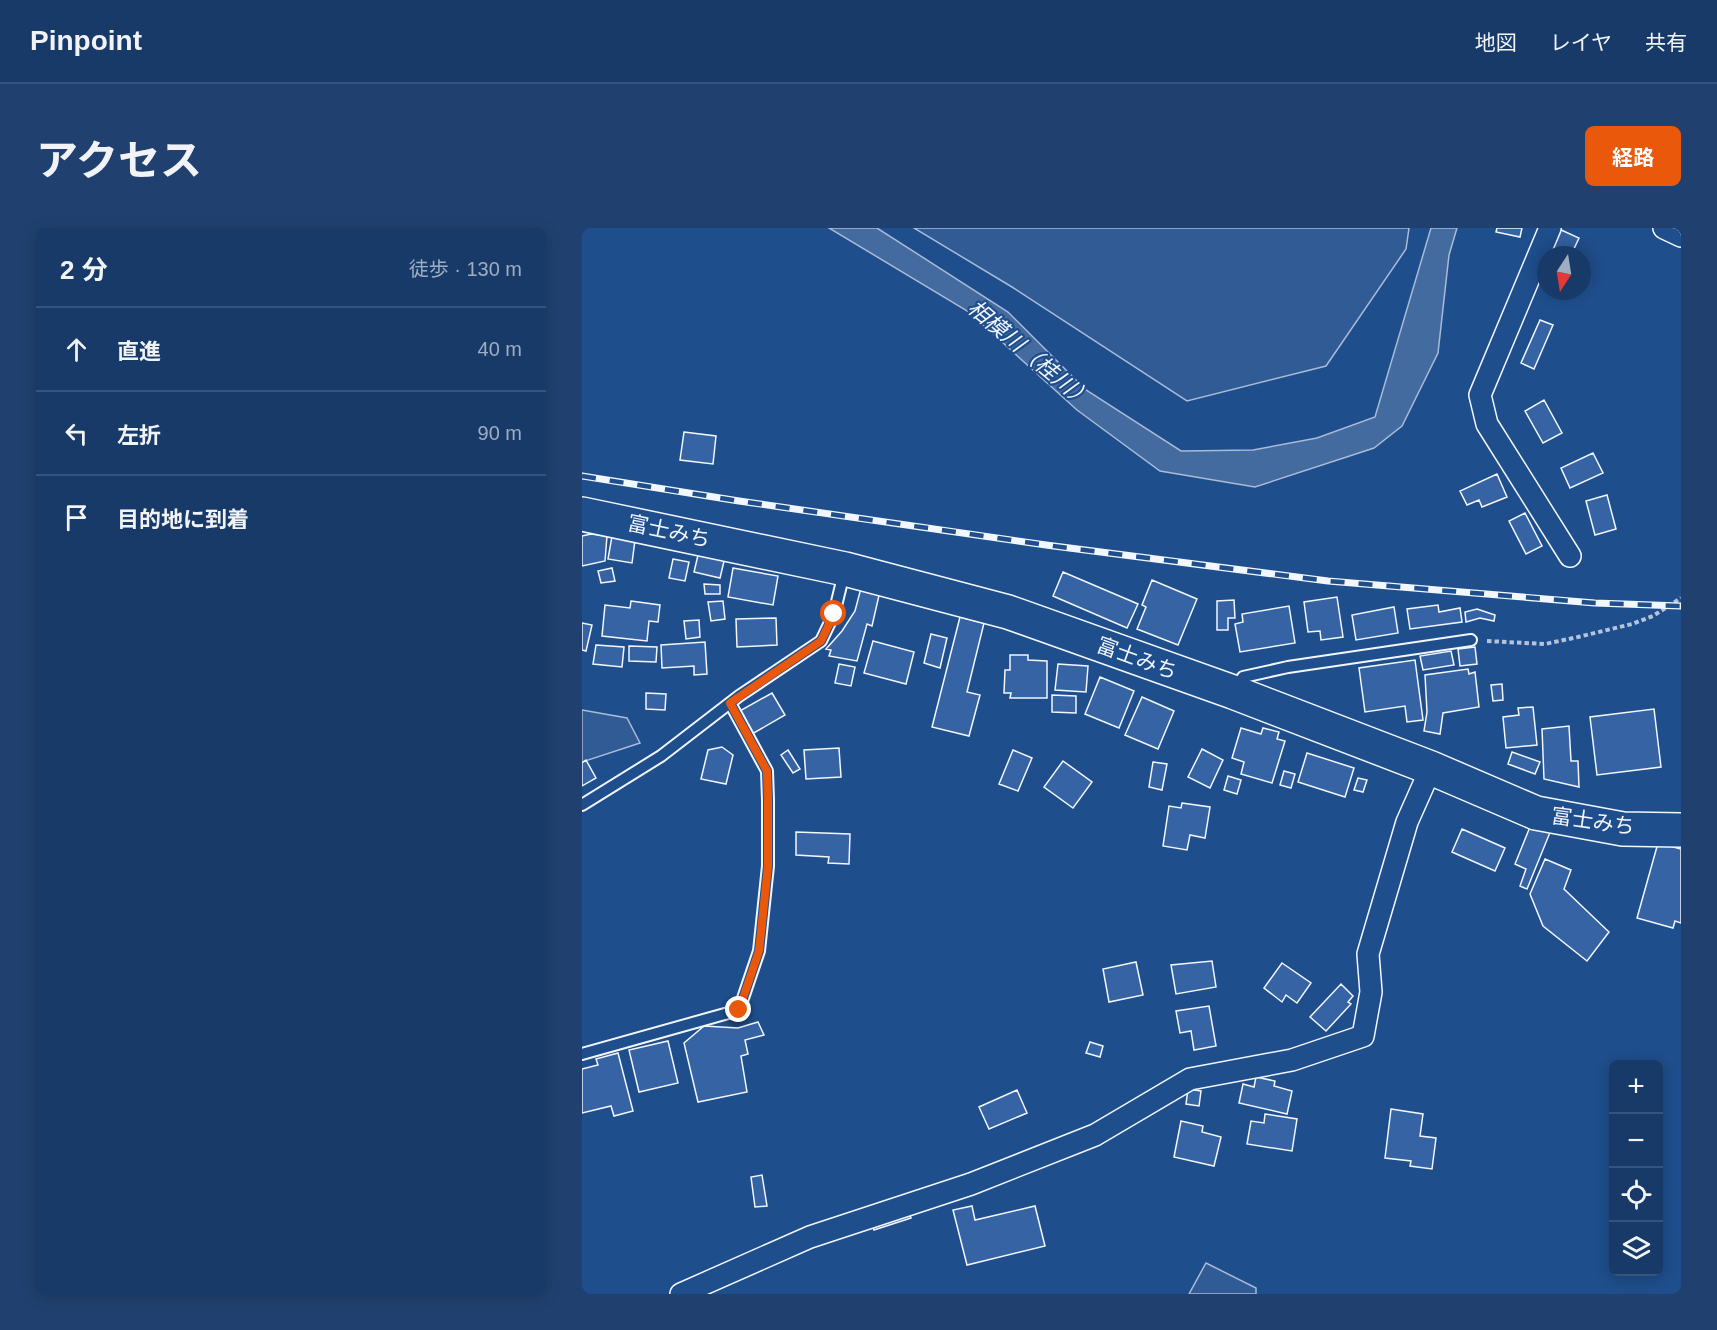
<!DOCTYPE html>
<html lang="ja">
<meta charset="utf-8">
<style>
body{margin:0;font-family:Helvetica,"Noto Sans JP",sans-serif;background:#20416f;color:#f1f3f6}
.controls{position:absolute;right:18px;bottom:18px;display:grid;overflow:hidden;border-radius:9px;box-shadow:0 3px 15px #0003}
.controls button{width:54px;height:54px;display:grid;place-items:center;padding:0;border:0;border-bottom:2px solid #36547d;background:#173a69;color:#f1f3f6;font:30px sans-serif}
.compass{position:absolute;left:955px;top:18px;width:54px;height:54px;border-radius:50%;background:#173a69;box-shadow:0 3px 15px #0003;rotate:192deg}
.stop{position:absolute;width:18px;height:18px;margin:-14px;border:4px solid #ea580c;border-radius:50%;background:#fff}
.stop.end{background:#ea580c;border-color:#fff;box-shadow:0 2px 6px #0008}
.list{margin:0;padding:0;list-style:none}
h2{display:flex;justify-content:space-between;align-items:center;height:78px;margin:0;padding:0 24px;font-size:26px}
h2 small{font-size:20px;font-weight:400;color:#9eadc0}
.list li{display:grid;grid-template-columns:39px 1fr auto;gap:18px;align-items:center;box-sizing:border-box;height:84px;padding:0 24px;border-top:2px solid #36547d}
.list b{display:block;font-size:22px;white-space:nowrap}
.list em{font-size:20px;font-style:normal;color:#9eadc0}
.icon{flex:none;width:33px;height:33px;fill:none;stroke:currentColor;stroke-width:2;stroke-linecap:round;stroke-linejoin:round}
.map{position:relative;flex:none;width:1099px;height:1066px;overflow:hidden;border-radius:9px}
header{display:flex;align-items:center;gap:36px;box-sizing:border-box;height:84px;padding:0 30px;background:#173a69;border-bottom:2px solid #36547d}
header strong{font-size:28px}
nav{display:flex;gap:33px;margin-inline-start:auto;font-size:21px}
.intro{display:flex;align-items:center;justify-content:space-between;box-sizing:border-box;height:144px;padding:0 36px}
h1{margin:0;font-size:42px}
.button{padding:15px 27px;border-radius:9px;background:#ea580c;color:#fff;font-size:21px;font-weight:700}
main{display:flex;gap:36px;padding:0 36px}
aside{flex:1;background:#173a69;border-radius:9px;box-shadow:0 3px 15px #0003}
.map>svg:first-child{display:block}
.green{fill:#305b95;stroke:#a8bbd7;stroke-width:1.5}
.water{fill:#446ba0;stroke:#a8bbd7;stroke-width:1.5}
.building{fill:#3563a3;stroke:#f2f6ff;stroke-width:1.5}
.lines{fill:none;stroke-linecap:round;stroke-linejoin:round}
.lane-casing{stroke:#f2f6ff;stroke-width:14}
.street-casing{stroke:#f2f6ff;stroke-width:24}
.highway-casing{stroke:#f2f6ff;stroke-width:36}
.path{stroke:#b3c4dc;stroke-width:4;stroke-dasharray:4.5 3;stroke-linecap:butt}
.lane{stroke:#1f4e8c;stroke-width:10}
.street{stroke:#1f4e8c;stroke-width:21}
.highway{stroke:#1f4e8c;stroke-width:33}
.rail-casing{stroke:#f2f6ff;stroke-width:7}
.rail{stroke:#1f4e8c;stroke-width:4.5;stroke-dasharray:14;stroke-linecap:butt}
.route{stroke:#ea580c;stroke-width:8}
.labels{text-anchor:middle;dominant-baseline:central;stroke-width:4.5;stroke-linejoin:round;paint-order:stroke}
.street-label{font-size:21px;fill:#f2f6ff;stroke:#1f4e8c}
.water-label{font-size:22px;font-style:italic;fill:#f2f6ff;stroke:#1f4e8c}
</style>
<header>
<strong>Pinpoint</strong>
<nav><a>地図</a><a>レイヤ</a><a>共有</a></nav>
</header>
<div class="intro"><h1>アクセス</h1><a class="button">経路</a></div>
<main>
<aside>
<h2>2 分<small>徒歩 · 130 m</small></h2>
<ul class="list">
<li><svg class="icon" aria-label="ahead" viewBox="0 0 24 24"><path d="M12 20V5M6 11l6-6 6 6"/></svg><div><b>直進</b></div><em>40 m</em></li>
<li><svg class="icon" aria-label="left" viewBox="0 0 24 24"><path d="M17 20v-9H6M10 6l-5 5 5 5"/></svg><div><b>左折</b></div><em>90 m</em></li>
<li><svg class="icon" aria-label="arrive" viewBox="0 0 24 24"><path d="M6 21V4h12l-3 4 3 4H6"/></svg><div><b>目的地に到着</b></div></li>
</ul>
</aside>
<div class="map">
<svg width="1099" height="1066" viewBox="0 0 1099 1066">
<rect width="100%" height="100%" fill="#1f4e8c"/>
<!-- green -->
<path class="green" d="M 332,0 L 827,0 L 824,21 L 744,138 L 605,173 L 430,59 Z
M 0,482 L 45,490 L 58,515 L 0,534 Z
M 624,1035 L 674,1060 L 674,1066 L 607,1066 Z"/>
<!-- water -->
<path class="water" d="M 247,0 L 295,0 L 426,84 L 504,162 L 599,223 L 671,222 L 735,210 L 793,189 L 849,0 L 875,0 L 867,27 L 856,125 L 820,198 L 792,220 L 673,259 L 578,243 L 495,182 L 387,84 Z"/>
<!-- building -->
<path class="building" d="M 915,0 L 940,0 L 938,9 L 914,4 Z
M 977,1 L 997,10 L 989,27 L 966,27 Z
M 958,92 L 971,97 L 952,141 L 939,135 Z
M 962,172 L 980,205 L 961,215 L 943,183 Z
M 102,204 L 134,208 L 131,236 L 98,232 Z
M 1011,225 L 1021,245 L 988,260 L 979,240 Z
M 915,246 L 925,269 L 900,279 L 897,272 L 885,277 L 878,263 Z
M 1025,267 L 1034,301 L 1013,307 L 1004,273 Z
M 943,285 L 960,318 L 944,326 L 927,293 Z
M 9,306 L 25,308 L 23,333 L 0,338 L 0,308 Z
M 30,308 L 53,312 L 50,335 L 26,331 Z
M 117,323 L 143,329 L 138,350 L 112,344 Z
M 91,331 L 107,334 L 103,353 L 87,350 Z
M 30,340 L 33,353 L 19,355 L 16,343 Z
M 151,340 L 196,348 L 191,377 L 146,369 Z
M 481,344 L 556,376 L 545,400 L 471,368 Z
M 570,352 L 615,371 L 596,417 L 555,401 L 564,379 L 560,377 Z
M 122,356 L 138,357 L 138,366 L 123,366 Z
M 279,360 L 298,363 L 290,398 L 285,396 L 275,433 L 247,428 L 249,422 L 244,421 L 260,403 L 273,383 Z
M 755,369 L 761,409 L 739,412 L 738,403 L 726,404 L 722,374 Z
M 652,372 L 653,390 L 646,390 L 646,402 L 635,402 L 635,373 Z
M 49,373 L 78,377 L 76,394 L 67,393 L 65,413 L 20,408 L 23,377 L 48,380 Z
M 141,373 L 143,391 L 129,393 L 126,374 Z
M 856,377 L 857,384 L 878,380 L 880,394 L 828,401 L 825,381 Z
M 707,378 L 713,415 L 658,424 L 653,396 L 661,394 L 660,386 Z
M 812,379 L 816,405 L 774,412 L 770,387 Z
M 895,381 L 913,387 L 912,393 L 898,390 L 884,394 L 883,384 Z
M 378,389 L 402,395 L 385,464 L 398,467 L 387,508 L 350,499 Z
M 194,390 L 195,417 L 155,419 L 154,391 Z
M 117,392 L 118,409 L 104,411 L 102,393 Z
M 0,395 L 10,397 L 4,423 L 0,422 Z
M 349,406 L 365,410 L 358,440 L 342,435 Z
M 291,413 L 332,424 L 324,456 L 282,445 Z
M 123,414 L 125,446 L 112,447 L 112,438 L 80,440 L 79,417 Z
M 14,417 L 42,419 L 40,439 L 11,436 Z
M 47,418 L 75,419 L 74,434 L 47,433 Z
M 893,419 L 895,436 L 878,438 L 876,421 Z
M 869,423 L 872,437 L 841,442 L 838,428 Z
M 428,427 L 446,427 L 446,432 L 465,433 L 465,470 L 428,470 L 429,465 L 422,465 L 423,442 L 428,442 Z
M 833,432 L 841,492 L 825,494 L 823,478 L 783,484 L 777,440 Z
M 257,436 L 273,439 L 269,458 L 253,455 Z
M 476,436 L 506,438 L 504,464 L 473,462 Z
M 886,441 L 887,446 L 893,444 L 897,479 L 861,485 L 858,506 L 842,503 L 845,484 L 843,447 Z
M 518,449 L 552,463 L 537,500 L 503,486 Z
M 920,456 L 921,472 L 911,473 L 909,457 Z
M 64,465 L 84,466 L 83,482 L 64,481 Z
M 190,465 L 203,487 L 170,506 L 156,484 Z
M 470,467 L 494,468 L 494,485 L 470,484 Z
M 560,469 L 592,483 L 576,521 L 543,507 Z
M 951,479 L 955,517 L 924,520 L 921,489 L 937,487 L 936,480 Z
M 1072,481 L 1079,539 L 1015,547 L 1008,489 Z
M 987,498 L 989,533 L 996,533 L 997,559 L 962,551 L 960,501 Z
M 659,500 L 679,506 L 681,500 L 697,504 L 695,511 L 703,513 L 690,555 L 659,546 L 662,534 L 650,530 Z
M 140,519 L 151,527 L 144,556 L 119,551 L 126,522 Z
M 257,520 L 259,549 L 224,551 L 222,522 Z
M 620,521 L 641,532 L 628,560 L 606,549 Z
M 206,522 L 218,541 L 211,545 L 199,527 Z
M 431,522 L 450,530 L 436,563 L 417,556 Z
M 930,524 L 958,534 L 953,546 L 926,536 Z
M 725,525 L 772,540 L 763,569 L 716,554 Z
M 4,532 L 14,550 L 0,558 L 0,535 Z
M 481,533 L 510,554 L 491,580 L 462,559 Z
M 571,534 L 585,536 L 580,562 L 567,559 Z
M 702,543 L 713,546 L 709,560 L 698,557 Z
M 646,548 L 659,552 L 655,566 L 642,562 Z
M 776,550 L 785,552 L 781,564 L 772,562 Z
M 600,575 L 628,579 L 623,610 L 608,607 L 605,622 L 581,618 L 587,578 L 599,580 Z
M 950,594 L 969,602 L 945,661 L 938,658 L 944,641 L 933,636 Z
M 880,601 L 923,620 L 913,643 L 870,624 Z
M 214,604 L 268,606 L 267,636 L 246,635 L 247,629 L 214,627 Z
M 1076,615 L 1099,621 L 1099,695 L 1093,693 L 1091,700 L 1055,690 Z
M 963,631 L 989,642 L 982,661 L 1027,704 L 1005,733 L 961,698 L 948,666 Z
M 630,733 L 634,759 L 594,766 L 589,737 Z
M 554,734 L 561,767 L 527,774 L 521,741 Z
M 700,735 L 729,755 L 715,775 L 704,767 L 700,774 L 682,760 Z
M 759,756 L 771,768 L 766,774 L 769,776 L 744,803 L 728,789 Z
M 627,778 L 634,818 L 612,822 L 609,803 L 598,805 L 594,783 Z
M 176,794 L 182,807 L 163,812 L 166,826 L 159,828 L 165,864 L 116,874 L 102,815 L 122,798 L 156,800 Z
M 86,813 L 96,855 L 57,864 L 47,822 Z
M 508,814 L 521,818 L 518,829 L 504,825 Z
M 36,825 L 51,883 L 32,888 L 29,878 L 0,885 L 0,841 L 16,837 L 14,831 Z
M 674,849 L 693,853 L 692,858 L 710,863 L 705,886 L 657,875 L 661,856 L 672,859 Z
M 606,861 L 619,863 L 617,878 L 604,876 Z
M 435,862 L 445,885 L 407,901 L 397,879 Z
M 809,881 L 841,886 L 838,908 L 854,910 L 850,941 L 828,938 L 829,933 L 803,930 Z
M 683,886 L 715,891 L 710,923 L 665,916 L 669,893 L 682,895 Z
M 599,893 L 621,898 L 620,904 L 639,909 L 632,938 L 592,929 Z
M 180,947 L 185,978 L 173,979 L 169,949 Z
M 390,978 L 393,992 L 453,978 L 463,1018 L 385,1037 L 371,982 Z
M 326,982 L 329,990 L 292,1002 L 289,993 Z"/>
<g class="lines">
<!-- lane casing -->
<g class="lane-casing">
<path id="lane" d="M 653,461 L 661,449 L 706,439 L 889,412
M 0,577 L 79,528 L 157,468 L 239,413 L 252,386 L 262,345
M 0,826 L 157,782 L 177,723 L 186,638 L 186,572 L 185,543 L 148,475"/>
</g>
<!-- street casing -->
<g class="street-casing">
<path id="street" d="M 968,0 L 898,167 L 905,196 L 988,328
M 1082,0 L 1099,8
M 99,1066 L 228,1009 L 389,956 L 513,907 L 608,851 L 710,832 L 781,808 L 789,764 L 786,726 L 825,594 L 849,540"/>
</g>
<!-- highway casing -->
<g class="highway-casing">
<path id="highway" d="M 0,286 L 263,341 L 426,384 L 651,464 L 849,540 L 954,585 L 1041,601 L 1099,602"/>
</g>
<!-- path -->
<path class="path" d="M 905,413 L 963,416 L 996,409 L 1050,396 L 1071,388 L 1099,370"/>
<!-- lane -->
<use href="#lane" class="lane"/>
<!-- street -->
<use href="#street" class="street"/>
<!-- highway -->
<use href="#highway" class="highway"/>
<!-- rail casing -->
<g class="rail-casing">
<path id="rail" d="M 0,248 L 157,273 L 464,317 L 746,353 L 1013,375 L 1099,378"/>
</g>
<!-- rail -->
<use href="#rail" class="rail"/>
</g>
<g class="lines">
<!-- route -->
<path class="route" d="M 157,782 L 177,723 L 186,638 L 186,572 L 185,543 L 148,475 L 239,413 L 252,386"/>
</g>
<g class="labels">
<!-- street labels -->
<g class="street-label">
<text transform="translate(87 303) rotate(12)">富士みち</text>
<text transform="translate(555 430) rotate(20)">富士みち</text>
<text transform="translate(1011 593) rotate(8)">富士みち</text>
</g>
<!-- water labels -->
<g class="water-label">
<text transform="translate(448 126) rotate(40)">相模川（桂川）</text>
</g>
</g>
</svg>
<div class="controls">
<button>+</button>
<button>−</button>
<button><svg class="icon" aria-label="locate" viewBox="0 0 24 24"><circle cx="12" cy="12" r="6"/><path d="M12 2v4M12 18v4M2 12h4M18 12h4"/></svg></button>
<button><svg class="icon" aria-label="layers" viewBox="0 0 24 24"><path d="M12 4l9 5-9 5-9-5zM3 14l9 5 9-5"/></svg></button>
</div>
<svg class="compass" viewBox="-18 -18 36 36"><path d="M0-13l5 13h-10z" fill="#e53935"/><path d="M0 13l5-13h-10z" fill="#9eadc0"/></svg>
<div class="stop" style="left:252px;top:386px"></div>
<div class="stop end" style="left:157px;top:782px"></div>
</div>
</main>
